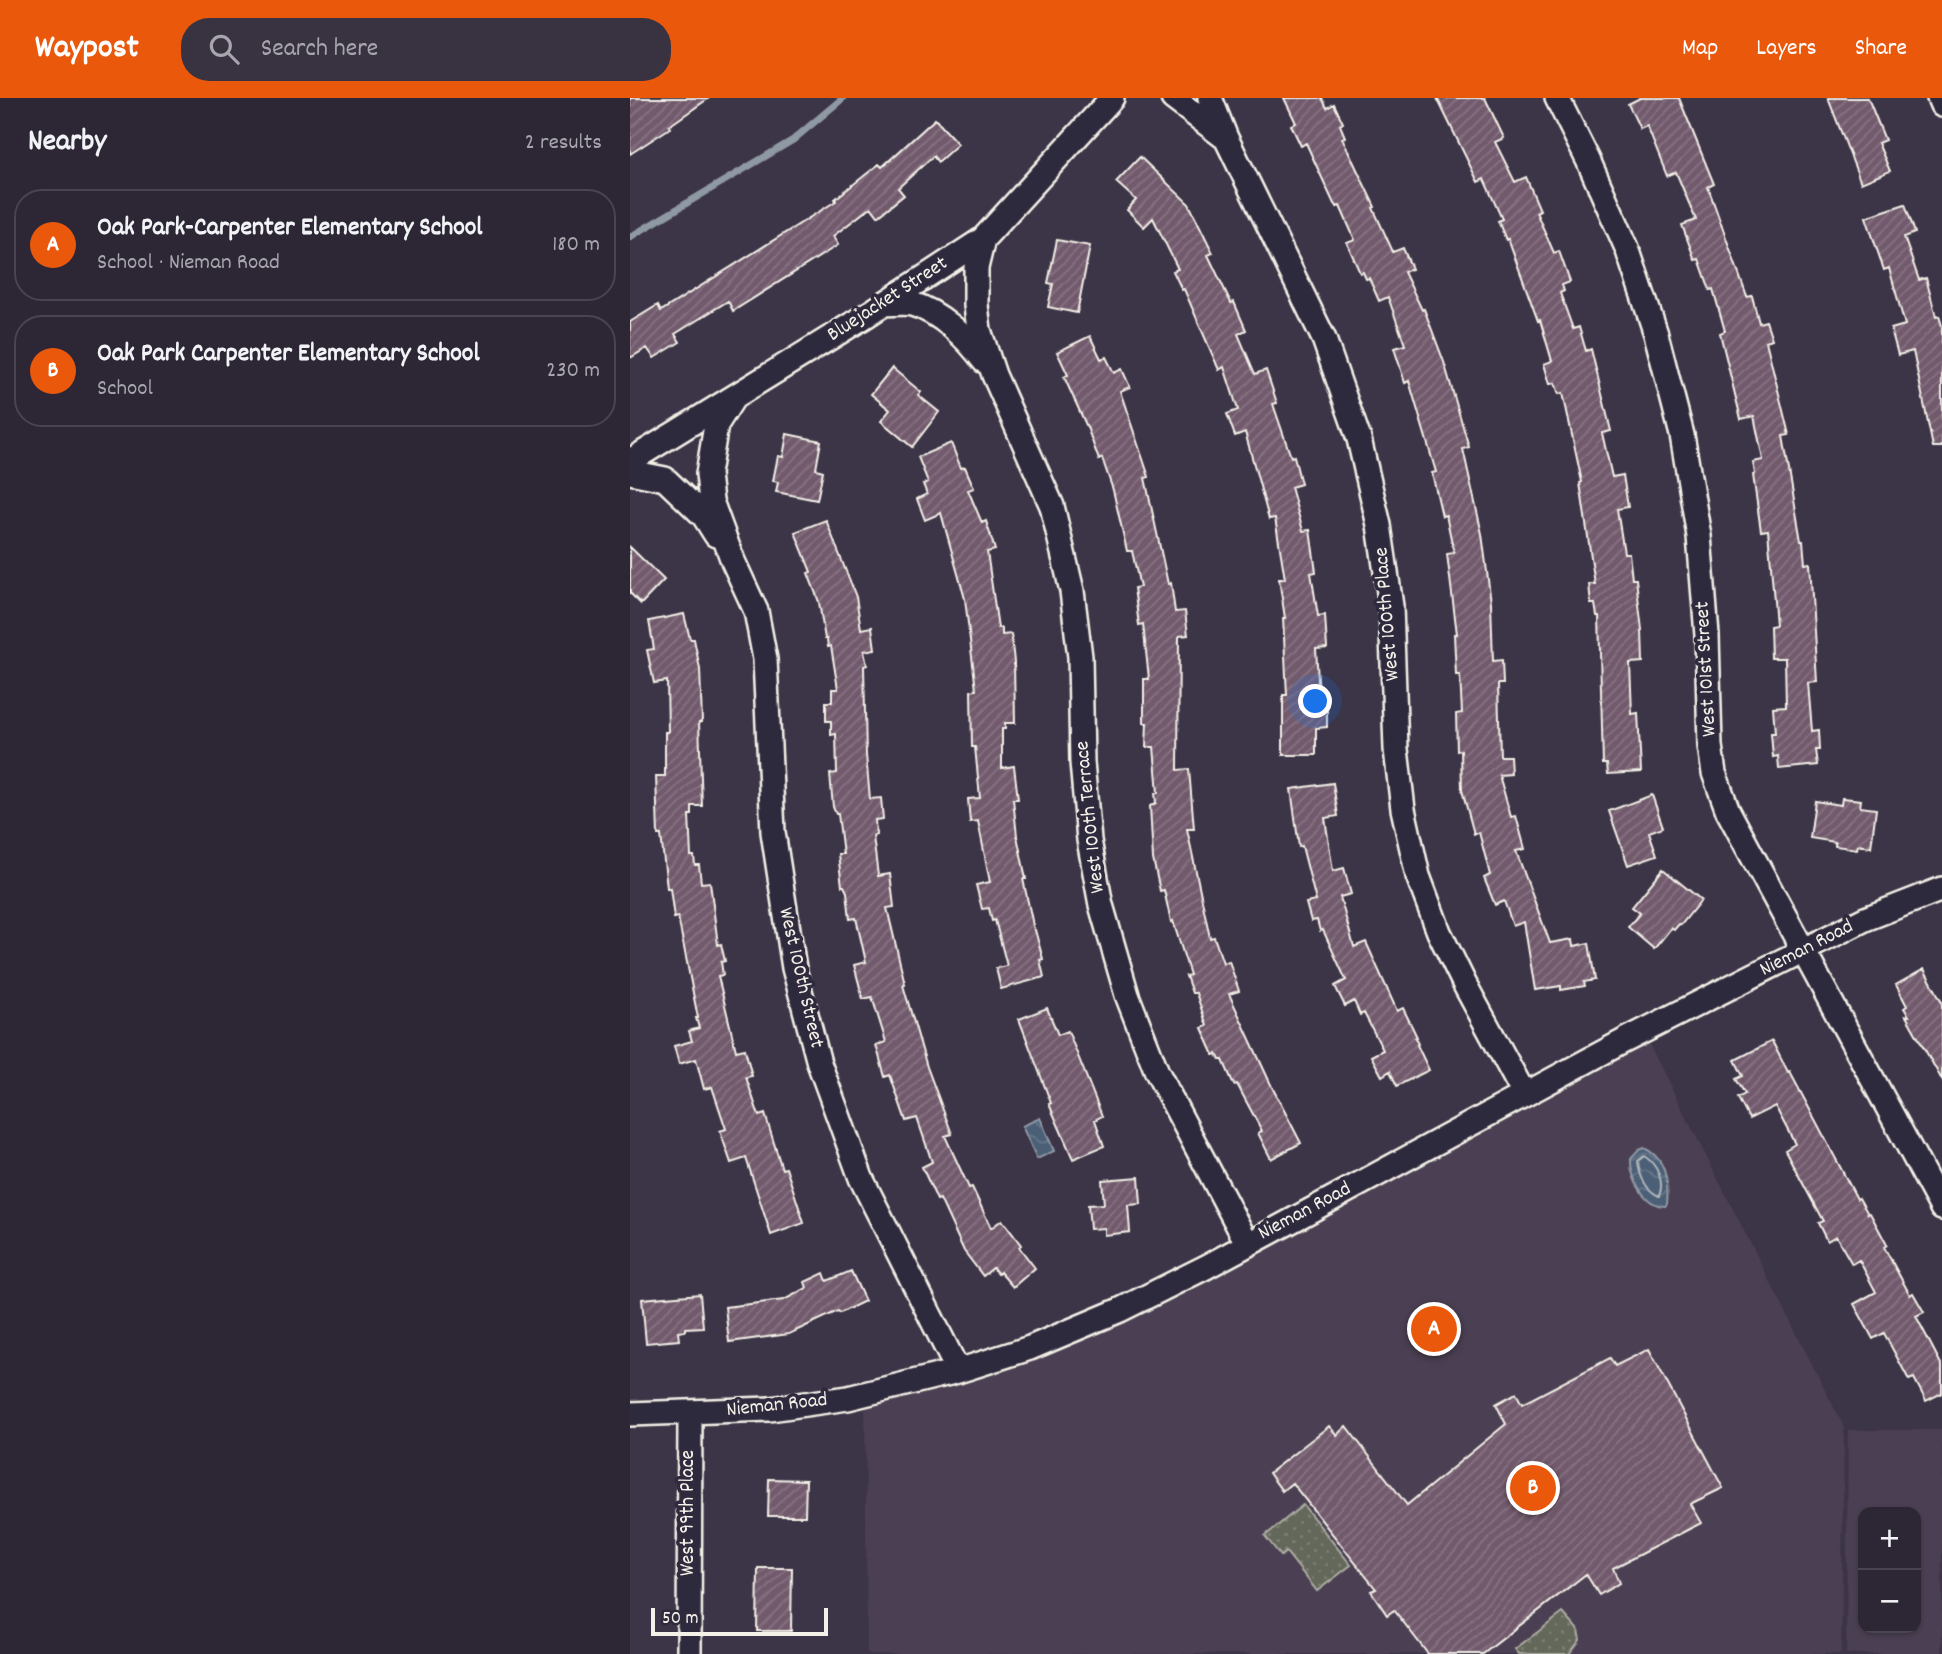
<!DOCTYPE html>
<meta charset="utf-8">
<style>
body{margin:0;font-family:Dekko,sans-serif;background:#393341;color:#f1f3f6}
.controls{position:absolute;right:21px;bottom:21px;display:grid;overflow:hidden;border-radius:14px;box-shadow:0 2px 5px #0004}
.controls button{width:63px;height:63px;display:grid;place-items:center;padding:0;border:0;border-bottom:2px solid #484450;background:#2d2735;color:#f1f3f6;font:35px sans-serif}
.scale{position:absolute;left:21px;bottom:18px;width:177px;box-sizing:border-box;padding-left:7px;border:4px solid #f4f1e8;border-top:0;font-size:19px;line-height:24px;white-space:nowrap;color:#f4f1e8;-webkit-text-stroke:5px #2f2a3d;paint-order:stroke}
.you{position:absolute;left:686px;top:604px;width:24px;height:24px;margin:-18px;border:5px solid #fff;border-radius:50%;background:#1a73e8;box-shadow:0 0 0 10px #1a73e833}
.badge{display:grid;place-items:center;width:46px;height:46px;border-radius:50%;background:#ea580c;color:#fff;font-size:23px;font-weight:700}
.pin{position:absolute;translate:-50% -50%;border:4px solid #fff;box-shadow:0 2px 7px #0006}
.list{margin:0;padding:0;list-style:none}
h2{display:flex;justify-content:space-between;align-items:center;height:91px;margin:0;padding:0 28px;font-size:30px}
h2 small{font-size:23px;font-weight:400;color:#a7a5ad}
.list li{display:grid;grid-template-columns:46px 1fr auto;gap:21px;align-items:center;box-sizing:border-box;height:112px;margin:0 14px 14px;padding:0 14px;border:2px solid #484450;border-radius:28px}
.list b{display:block;font-size:26px;white-space:nowrap}
.list p{margin:0;font-size:23px;white-space:nowrap;color:#a7a5ad}
.list em{font-size:23px;font-style:normal;color:#a7a5ad}
.icon{flex:none;width:38px;height:38px;fill:none;stroke:currentColor;stroke-width:2;stroke-linecap:round;stroke-linejoin:round}
.map{position:relative;flex:none;width:1312px;height:1556px;overflow:hidden}
header{display:flex;align-items:center;gap:42px;box-sizing:border-box;height:98px;padding:0 35px;background:#ea580c;color:#fff}
header strong{font-size:33px}
nav{display:flex;gap:38px;margin-inline-start:auto;font-size:24px}
.search{width:490px;height:63px;background:#393341;display:flex;align-items:center;gap:18px;box-sizing:border-box;padding:0 24px;border-radius:28px;color:#a7a5ad;font-size:26px}
main{display:flex}
aside{flex:1;background:#2d2735}
.map>svg:first-child{display:block}
.built{fill:#4c3f52;fill-rule:evenodd}
.park{fill:url(#park-dots);stroke:#acaca1;stroke-width:2}
.water{fill:url(#water-waves);stroke:#8f99a4;stroke-width:2}
.lines{fill:none;stroke-linecap:round;stroke-linejoin:round}
.shore{stroke:#b1b7bb;stroke-width:2}
.stream{stroke:#8f99a4;stroke-width:7}
.building{fill:url(#building-hatch);stroke:#f4f1e8;stroke-width:2}
.minor-casing{stroke:#f4f1e8;stroke-width:28}
.minor{stroke:#2f2a3d;stroke-width:23}
.labels{text-anchor:middle;dominant-baseline:central;stroke-width:7;stroke-linejoin:round;paint-order:stroke}
.street-label{font-size:21px;fill:#f4f1e8;stroke:#2f2a3d}
</style>
<header>
<strong>Waypost</strong>
<div class="search"><svg class="icon" aria-label="search" viewBox="0 0 24 24"><circle cx="10" cy="10" r="6"/><path d="M15 15l6 6"/></svg>Search here</div>
<nav><a>Map</a><a>Layers</a><a>Share</a></nav>
</header>
<main>
<aside>
<h2>Nearby<small>2 results</small></h2>
<ul class="list">
<li><span class="badge">A</span><div><b>Oak Park-Carpenter Elementary School</b><p>School · Nieman Road</p></div><em>180 m</em></li>
<li><span class="badge">B</span><div><b>Oak Park Carpenter Elementary School</b><p>School</p></div><em>230 m</em></li>
</ul>
</aside>
<div class="map">
<svg width="1312" height="1556" viewBox="0 0 1312 1556">
<defs>
<pattern id="park-dots" width="8" height="8" patternUnits="userSpaceOnUse" patternTransform="scale(1.75)"><rect width="8" height="8" fill="#64685a"/><path d="M2 2h.1M6 6h.1" fill="none" stroke="#7b7e72" stroke-width="1.8" stroke-linecap="round"/></pattern>
<pattern id="water-waves" width="16" height="10" patternUnits="userSpaceOnUse" patternTransform="scale(1.75)"><rect width="16" height="10" fill="#4c5f77"/><path d="M0 5q4-4 8 0t8 0" fill="none" stroke="#66768a"/></pattern>
<pattern id="building-hatch" width="6" height="6" patternUnits="userSpaceOnUse" patternTransform="scale(1.75)"><rect width="6" height="6" fill="#725a6d"/><path d="M-1 1l2-2M0 6l6-6M5 7l2-2" fill="none" stroke="#877282"/></pattern>
</defs>
<rect width="100%" height="100%" fill="#3c3447"/>
<filter id="ink" filterUnits="userSpaceOnUse"><feTurbulence type="fractalNoise" baseFrequency=".0143" numOctaves="2"/><feDisplacementMap in="SourceGraphic" scale="14" xChannelSelector="R" yChannelSelector="G"/><feConvolveMatrix kernelMatrix="1 2 1 2 8 2 1 2 1" color-interpolation-filters="sRGB"/></filter>
<g filter="url(#ink)">
<!-- built -->
<path class="built" d="M 1013,934 L 1214,1329 L 1211,1556 L 237,1556 L 235,1296 L 400,1250 Z
M 1218,1332 L 1312,1332 L 1312,1556 L 1216,1556 ZM 1233,1414 L 1286,1414 L 1286,1530 L 1233,1530 Z"/>
<!-- park -->
<path class="park" d="M 673,1407 L 721,1467 L 687,1493 L 656,1454 L 651,1458 L 635,1438 Z
M 933,1515 L 948,1532 L 950,1542 L 939,1556 L 889,1556 L 885,1551 Z"/>
<!-- water -->
<path class="water" d="M 410,1020 L 424,1053 L 407,1061 L 392,1028 Z
M 1014,1050 C 1036,1060 1039,1084 1037,1106 L 1035,1108 C 1014,1108 1000,1079 1001,1061 L 1009,1052 Z"/>
<g class="lines">
<!-- shore -->
<path class="shore" d="M 1014,1058 C 1027,1066 1035,1084 1029,1098 C 1016,1092 1009,1078 1008,1063 Z"/>
<!-- stream -->
<path class="stream" d="M 0,139 L 163,42 L 213,0"/>
</g>
<!-- building -->
<path class="building" d="M 0,0 L 79,0 L 39,28 L 40,30 L 0,56 Z
M 654,0 L 692,0 L 697,10 L 704,6 L 713,25 L 710,27 L 715,39 L 712,40 L 745,109 L 743,110 L 763,154 L 773,150 L 782,171 L 774,174 L 792,212 L 794,211 L 814,264 L 839,349 L 833,351 L 852,436 L 861,504 L 863,563 L 872,562 L 873,586 L 868,586 L 870,658 L 880,658 L 881,676 L 869,677 L 881,719 L 886,718 L 895,751 L 886,753 L 920,845 L 943,841 L 944,848 L 959,845 L 965,882 L 954,884 L 955,888 L 931,892 L 931,888 L 905,892 L 894,824 L 883,828 L 874,803 L 865,807 L 854,780 L 860,777 L 849,734 L 844,736 L 832,692 L 831,652 L 827,653 L 826,616 L 832,615 L 830,577 L 826,577 L 824,536 L 827,536 L 817,456 L 824,455 L 816,417 L 812,418 L 802,375 L 806,374 L 779,283 L 775,285 L 764,250 L 775,247 L 758,199 L 749,203 L 739,180 L 736,181 L 733,174 L 730,175 L 717,145 L 725,142 L 710,108 L 707,109 L 704,106 L 676,45 L 671,48 L 661,27 L 666,25 Z
M 807,0 L 855,0 L 874,40 L 865,44 L 885,84 L 896,79 L 910,112 L 906,114 L 924,155 L 929,153 L 940,184 L 932,187 L 934,193 L 930,195 L 943,231 L 949,229 L 956,253 L 961,251 L 981,333 L 972,335 L 982,379 L 993,377 L 998,409 L 987,411 L 994,455 L 999,455 L 1002,481 L 1006,481 L 1012,532 L 1013,564 L 1000,565 L 1002,616 L 1008,615 L 1011,674 L 978,676 L 977,666 L 973,666 L 969,518 L 967,518 L 965,506 L 961,506 L 959,486 L 965,486 L 950,385 L 952,384 L 933,295 L 929,296 L 925,285 L 920,286 L 914,266 L 922,263 L 910,222 L 908,223 L 878,141 L 876,142 L 868,123 L 872,121 L 854,81 L 848,84 Z
M 1010,0 L 1049,0 L 1084,86 L 1078,89 L 1117,199 L 1122,198 L 1129,225 L 1136,223 L 1142,241 L 1136,243 L 1159,337 L 1153,338 L 1171,443 L 1173,443 L 1175,466 L 1180,465 L 1187,584 L 1178,585 L 1182,633 L 1189,632 L 1190,652 L 1186,652 L 1188,667 L 1149,671 L 1148,658 L 1143,659 L 1141,635 L 1145,635 L 1143,609 L 1156,608 L 1155,560 L 1141,560 L 1140,528 L 1146,527 L 1138,432 L 1131,433 L 1123,377 L 1125,376 L 1123,364 L 1133,362 L 1124,318 L 1111,321 L 1090,235 L 1095,233 L 1083,191 L 1080,192 L 1069,161 L 1065,162 L 1052,127 L 1066,122 L 1046,74 L 1037,78 L 1017,28 L 1010,31 L 998,6 Z
M 1198,0 L 1238,0 L 1255,42 L 1248,45 L 1260,73 L 1231,85 Z
M 305,21 L 328,46 L 308,64 L 303,58 L 268,90 L 274,97 L 248,118 L 241,109 L 203,138 L 208,147 L 103,213 L 98,203 L 45,236 L 50,244 L 24,260 L 17,250 L 0,260 L 0,224 L 28,207 L 31,213 L 206,103 L 205,101 L 249,66 L 252,69 Z
M 510,59 L 559,106 L 583,155 L 578,157 L 601,205 L 604,204 L 616,232 L 608,236 L 625,276 L 636,272 L 647,305 L 643,306 L 661,359 L 664,358 L 671,386 L 661,389 L 673,433 L 680,432 L 686,474 L 681,475 L 688,518 L 695,517 L 697,550 L 686,551 L 689,597 L 697,597 L 697,629 L 686,630 L 686,657 L 653,657 L 653,597 L 657,597 L 653,520 L 655,520 L 649,481 L 655,481 L 645,420 L 639,421 L 615,334 L 605,338 L 597,316 L 608,312 L 594,269 L 589,272 L 554,191 L 552,192 L 543,173 L 548,171 L 523,120 L 514,129 L 497,112 L 506,102 L 486,84 Z
M 1275,106 L 1285,135 L 1274,139 L 1289,182 L 1296,180 L 1306,219 L 1309,218 L 1312,228 L 1312,349 L 1303,349 L 1283,253 L 1268,257 L 1261,231 L 1275,227 L 1259,170 L 1254,172 L 1236,119 Z
M 427,142 L 460,148 L 447,215 L 418,209 L 423,186 L 418,185 Z
M 460,238 L 471,261 L 476,259 L 484,275 L 492,271 L 500,289 L 490,293 L 519,379 L 515,380 L 538,486 L 541,485 L 545,514 L 555,513 L 558,537 L 549,538 L 548,672 L 559,671 L 564,731 L 557,731 L 580,840 L 584,839 L 593,865 L 599,863 L 609,893 L 599,896 L 642,989 L 671,1045 L 641,1061 L 628,1035 L 632,1033 L 607,986 L 604,987 L 593,962 L 590,962 L 587,956 L 584,957 L 572,930 L 577,928 L 566,895 L 562,895 L 556,878 L 560,877 L 543,823 L 541,824 L 534,792 L 530,793 L 523,761 L 520,708 L 526,705 L 525,695 L 528,695 L 524,649 L 516,649 L 517,625 L 514,625 L 514,581 L 519,581 L 513,526 L 509,527 L 504,490 L 510,489 L 502,453 L 497,453 L 483,392 L 472,360 L 469,362 L 457,329 L 434,279 L 438,277 L 427,254 Z
M 262,270 L 291,294 L 288,297 L 309,314 L 282,349 L 251,323 L 260,312 L 241,296 Z
M 157,336 L 191,343 L 186,371 L 193,373 L 187,402 L 146,394 L 148,384 L 143,383 L 148,358 L 153,359 Z
M 321,345 L 331,370 L 335,369 L 344,390 L 338,392 L 352,425 L 356,423 L 365,452 L 357,454 L 368,530 L 372,530 L 372,537 L 381,536 L 384,564 L 385,625 L 375,625 L 375,631 L 372,631 L 372,670 L 384,668 L 388,701 L 383,701 L 387,738 L 396,781 L 393,781 L 404,832 L 405,832 L 413,861 L 410,862 L 414,879 L 371,891 L 366,870 L 377,868 L 365,822 L 362,823 L 359,810 L 352,811 L 346,787 L 360,784 L 348,723 L 340,724 L 338,701 L 350,700 L 345,649 L 342,649 L 341,593 L 346,592 L 335,501 L 311,415 L 295,422 L 287,401 L 297,396 L 293,386 L 298,384 L 288,359 Z
M 196,422 L 226,499 L 231,531 L 242,529 L 245,551 L 234,553 L 237,567 L 234,568 L 236,657 L 240,701 L 251,700 L 253,721 L 245,722 L 246,737 L 243,738 L 248,778 L 260,776 L 264,809 L 257,810 L 275,886 L 273,887 L 297,969 L 322,1036 L 315,1038 L 339,1090 L 342,1089 L 361,1130 L 372,1122 L 391,1147 L 389,1149 L 405,1170 L 383,1189 L 370,1174 L 368,1176 L 363,1170 L 353,1178 L 334,1153 L 310,1101 L 307,1102 L 292,1069 L 302,1064 L 287,1020 L 276,1023 L 260,977 L 255,979 L 246,947 L 256,944 L 242,899 L 233,901 L 224,867 L 236,864 L 226,820 L 220,821 L 217,794 L 214,788 L 212,788 L 208,756 L 213,756 L 208,716 L 206,716 L 203,709 L 200,676 L 207,675 L 206,636 L 201,637 L 201,623 L 196,623 L 196,604 L 202,604 L 202,591 L 208,591 L 201,548 L 198,549 L 197,541 L 195,541 L 189,504 L 178,475 L 181,474 L 165,434 Z
M 0,449 L 34,482 L 11,506 L 0,495 Z
M 54,516 L 60,541 L 64,541 L 70,571 L 72,624 L 69,624 L 72,708 L 62,708 L 62,717 L 59,717 L 61,758 L 64,758 L 65,767 L 69,767 L 71,785 L 80,784 L 88,847 L 91,846 L 95,863 L 91,864 L 93,877 L 88,878 L 106,953 L 115,951 L 122,978 L 116,979 L 129,1018 L 135,1016 L 152,1071 L 156,1070 L 174,1125 L 141,1137 L 116,1060 L 101,1065 L 90,1033 L 96,1031 L 82,989 L 74,991 L 66,961 L 49,966 L 44,948 L 62,943 L 59,933 L 69,930 L 66,920 L 68,920 L 48,819 L 44,820 L 40,790 L 37,790 L 31,737 L 28,737 L 26,678 L 35,678 L 35,634 L 38,634 L 37,583 L 24,585 L 17,552 L 24,551 L 19,523 Z
M 703,685 L 708,718 L 695,720 L 703,773 L 714,770 L 721,796 L 710,799 L 724,849 L 736,844 L 767,913 L 773,910 L 787,939 L 785,940 L 788,946 L 787,947 L 799,972 L 767,988 L 760,973 L 752,978 L 741,958 L 753,952 L 734,915 L 730,917 L 724,903 L 715,908 L 705,888 L 716,882 L 693,832 L 690,833 L 687,822 L 681,823 L 676,805 L 686,803 L 672,748 L 669,749 L 661,691 Z
M 1022,697 L 1033,729 L 1019,734 L 1027,757 L 998,767 L 979,713 Z
M 1212,700 L 1231,702 L 1230,709 L 1246,711 L 1241,749 L 1228,747 L 1227,751 L 1205,748 L 1205,744 L 1180,740 L 1185,703 L 1211,707 Z
M 1033,771 L 1071,802 L 1051,827 L 1049,826 L 1044,832 L 1041,830 L 1024,851 L 998,829 L 1010,815 L 1002,809 Z
M 1294,871 L 1312,904 L 1312,982 L 1276,918 L 1279,918 L 1274,910 L 1277,908 L 1266,887 Z
M 417,910 L 428,937 L 438,933 L 472,1018 L 465,1022 L 474,1048 L 443,1061 L 419,1006 L 421,1005 L 389,921 Z
M 1142,943 L 1158,975 L 1160,974 L 1227,1101 L 1229,1100 L 1238,1116 L 1240,1115 L 1257,1147 L 1254,1149 L 1280,1197 L 1283,1195 L 1294,1214 L 1286,1218 L 1312,1268 L 1312,1295 L 1296,1303 L 1284,1280 L 1279,1282 L 1254,1235 L 1243,1241 L 1224,1206 L 1246,1194 L 1229,1162 L 1222,1166 L 1206,1138 L 1197,1143 L 1188,1125 L 1193,1123 L 1155,1052 L 1165,1046 L 1145,1008 L 1119,1021 L 1108,1000 L 1115,996 L 1106,981 L 1113,978 L 1105,962 Z
M 509,1079 L 511,1106 L 498,1107 L 500,1134 L 474,1137 L 474,1130 L 460,1131 L 458,1107 L 474,1106 L 472,1082 Z
M 221,1173 L 235,1203 L 210,1215 L 208,1213 L 159,1236 L 99,1244 L 95,1209 L 154,1202 L 177,1190 L 175,1184 L 194,1175 L 197,1183 Z
M 70,1196 L 73,1229 L 55,1230 L 55,1233 L 48,1234 L 49,1242 L 16,1245 L 12,1201 Z
M 1019,1251 L 1093,1390 L 1060,1406 L 1071,1425 L 983,1470 L 989,1485 L 969,1497 L 956,1476 L 853,1556 L 798,1556 L 764,1512 L 757,1517 L 741,1493 L 746,1491 L 662,1385 L 652,1393 L 639,1375 L 699,1328 L 707,1337 L 716,1328 L 777,1407 L 876,1326 L 866,1306 L 886,1295 L 892,1306 L 980,1260 L 985,1268 Z
M 139,1381 L 176,1382 L 175,1418 L 138,1418 Z
M 128,1470 L 162,1470 L 161,1533 L 127,1533 Z"/>
<g class="lines">
<!-- minor casing -->
<g class="minor-casing">
<path id="minor" d="M 543,0 L 593,38
M 580,0 L 596,40 L 694,241 L 729,341 L 749,427 L 761,508 L 766,651 L 773,711 L 788,778 L 809,834 L 835,887 L 894,996
M 927,0 L 958,62 L 997,150 L 1026,236 L 1052,337 L 1069,438 L 1077,537 L 1080,648 L 1084,675 L 1098,713 L 1312,1110
M 1309,0 L 1312,7
M 353,141 L 346,170 L 346,207 L 349,232 L 364,277 L 422,408 L 442,493 L 450,559 L 452,664 L 459,742 L 471,807 L 497,897 L 527,974 L 617,1145
M 254,206 C 263,206 274,204 282,206 C 310,214 337,240 354,263
M 102,302 L 86,327 L 78,376 L 81,403 L 103,463 L 126,513 L 135,561 L 143,734 L 164,870 L 189,965 L 231,1080 L 328,1273
M 0,363 L 237,217 L 353,141 L 482,0
M 0,374 L 35,381 L 74,418 L 86,437
M 0,1316 L 140,1311 L 218,1300 L 328,1273 L 400,1250 L 490,1212 L 576,1169 L 994,943 L 1235,821 L 1312,791
M 59,1556 L 60,1316"/>
</g>
<!-- minor -->
<use href="#minor" class="minor"/>
</g>
</g>
<g class="labels">
<!-- street labels -->
<g class="street-label">
<text transform="translate(258 202) rotate(-33)">Bluejacket Street</text>
<text transform="translate(758 516) rotate(-95)">West 100th Place</text>
<text transform="translate(1077 571) rotate(-93)">West 101st Street</text>
<text transform="translate(461 719) rotate(-96)">West 100th Terrace</text>
<text transform="translate(1177 851) rotate(-27)">Nieman Road</text>
<text transform="translate(170 880) rotate(77)">West 100th Street</text>
<text transform="translate(675 1114) rotate(-28)">Nieman Road</text>
<text transform="translate(147 1308) rotate(-6)">Nieman Road</text>
<text transform="translate(59 1415) rotate(-90)">West 99th Place</text>
</g>
</g>
</svg>
<div class="controls">
<button>+</button>
<button>−</button>
</div>
<div class="scale">50 m</div>
<div class="you"></div>
<div class="pin badge" style="left:804px;top:1231px">A</div>
<div class="pin badge" style="left:903px;top:1390px">B</div>
</div>
</main>
